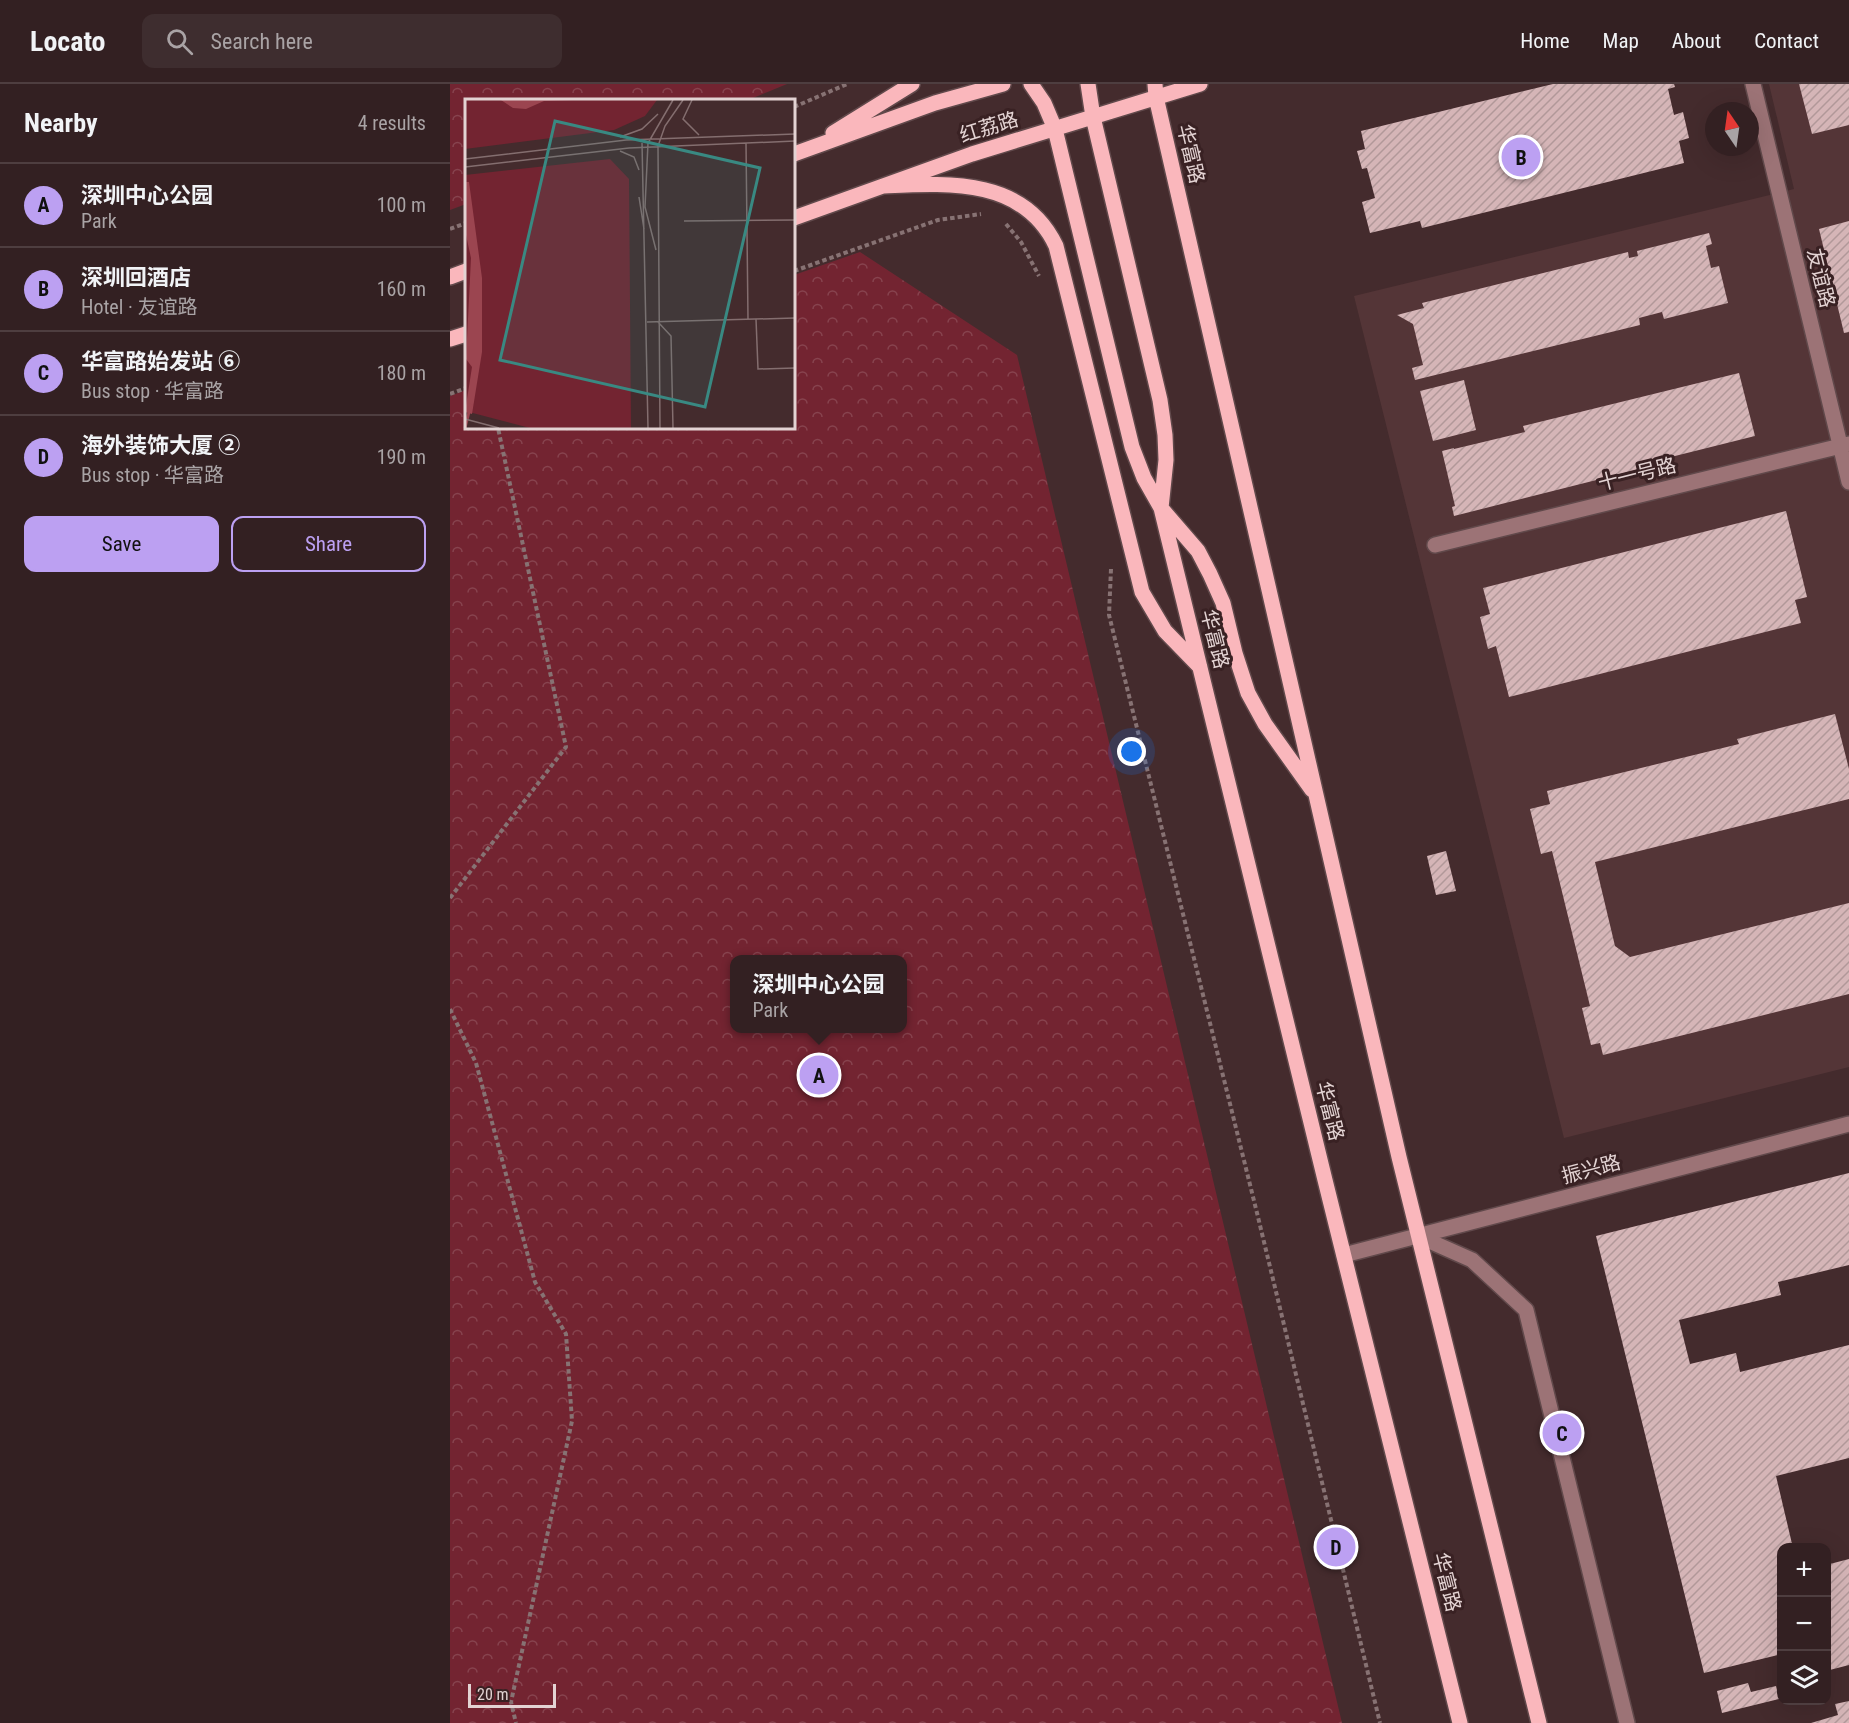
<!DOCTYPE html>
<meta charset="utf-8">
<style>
body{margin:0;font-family:"Roboto Condensed","Noto Sans SC",sans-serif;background:#3e2d2f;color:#f1f3f6}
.controls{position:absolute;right:18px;bottom:18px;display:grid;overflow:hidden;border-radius:12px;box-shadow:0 6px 24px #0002}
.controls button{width:54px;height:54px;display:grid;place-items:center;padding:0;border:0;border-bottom:2px solid #4e3e40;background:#332022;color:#f1f3f6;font:30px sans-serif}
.compass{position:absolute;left:1255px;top:18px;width:54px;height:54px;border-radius:50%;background:#332022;box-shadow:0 6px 24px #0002;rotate:347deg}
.scale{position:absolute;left:18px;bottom:15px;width:88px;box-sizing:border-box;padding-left:6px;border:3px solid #e3d3d3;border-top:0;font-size:16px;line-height:21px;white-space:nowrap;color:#e3d3d3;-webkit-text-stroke:4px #392123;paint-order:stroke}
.you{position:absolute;left:682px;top:668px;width:21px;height:21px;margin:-15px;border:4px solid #fff;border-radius:50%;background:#1a73e8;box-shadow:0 0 0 9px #1a73e833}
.badge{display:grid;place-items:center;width:39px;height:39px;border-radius:50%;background:#bca0f2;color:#111;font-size:20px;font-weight:700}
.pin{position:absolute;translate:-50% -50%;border:3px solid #fff;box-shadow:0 2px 6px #0006}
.popup{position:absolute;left:280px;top:871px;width:177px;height:78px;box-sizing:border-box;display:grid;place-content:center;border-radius:12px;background:#332022;filter:drop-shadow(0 2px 4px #0005);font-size:20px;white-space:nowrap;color:#a9a3a5}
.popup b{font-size:22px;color:#f1f3f6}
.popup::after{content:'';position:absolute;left:50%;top:100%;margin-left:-12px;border:12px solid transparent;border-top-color:#332022}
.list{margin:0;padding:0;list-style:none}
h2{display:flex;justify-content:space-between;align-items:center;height:78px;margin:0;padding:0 24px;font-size:26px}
h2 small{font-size:20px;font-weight:400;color:#a9a3a5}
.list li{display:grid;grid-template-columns:39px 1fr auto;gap:18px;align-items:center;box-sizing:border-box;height:84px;padding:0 24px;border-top:2px solid #4e3e40}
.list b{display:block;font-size:22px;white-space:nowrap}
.list p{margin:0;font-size:20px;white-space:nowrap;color:#a9a3a5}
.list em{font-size:20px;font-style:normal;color:#a9a3a5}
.actions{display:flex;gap:12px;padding:18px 24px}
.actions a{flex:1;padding:14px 0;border:2px solid #bca0f2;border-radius:12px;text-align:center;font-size:21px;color:#bca0f2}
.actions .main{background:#bca0f2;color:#111}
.icon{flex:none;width:33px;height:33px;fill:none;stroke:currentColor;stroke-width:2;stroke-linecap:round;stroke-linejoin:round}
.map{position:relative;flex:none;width:1399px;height:1639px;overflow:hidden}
header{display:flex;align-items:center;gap:36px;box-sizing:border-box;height:84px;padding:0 30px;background:#332022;border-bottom:2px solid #4e3e40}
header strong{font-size:28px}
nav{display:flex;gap:33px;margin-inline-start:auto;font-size:21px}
.search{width:420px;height:54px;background:#3e2d2f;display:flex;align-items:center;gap:15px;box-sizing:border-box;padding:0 21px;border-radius:12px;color:#a9a3a5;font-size:22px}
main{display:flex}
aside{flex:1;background:#332022}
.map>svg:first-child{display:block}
.built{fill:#543537}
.park{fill:url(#park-crowns);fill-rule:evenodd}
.building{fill:url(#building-hatch)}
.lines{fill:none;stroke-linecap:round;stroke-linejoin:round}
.minor-casing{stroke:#61494b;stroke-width:18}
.major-casing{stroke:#61494b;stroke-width:18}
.path{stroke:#877273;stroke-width:4;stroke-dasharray:4.5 3;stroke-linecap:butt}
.minor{stroke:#9c7376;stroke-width:15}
.major{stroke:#fab7bc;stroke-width:15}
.labels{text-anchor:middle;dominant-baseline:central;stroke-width:6;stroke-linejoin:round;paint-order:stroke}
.street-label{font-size:20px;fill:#e3d3d3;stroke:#392123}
.inset-river{fill:none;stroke:#9b4550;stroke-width:3}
.inset-road{fill:none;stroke:#846e6f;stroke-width:1.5}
.view{fill:#398982;fill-opacity:0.15;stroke:#398982;stroke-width:3}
.inset-edge{fill:none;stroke:#e3d3d3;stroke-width:3}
</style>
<header>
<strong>Locato</strong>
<div class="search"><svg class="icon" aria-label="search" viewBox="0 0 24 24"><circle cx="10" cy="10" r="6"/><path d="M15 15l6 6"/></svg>Search here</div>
<nav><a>Home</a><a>Map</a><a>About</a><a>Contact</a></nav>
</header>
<main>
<aside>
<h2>Nearby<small>4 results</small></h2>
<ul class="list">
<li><span class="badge">A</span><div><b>深圳中心公园</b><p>Park</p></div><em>100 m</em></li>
<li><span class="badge">B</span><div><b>深圳回酒店</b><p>Hotel · 友谊路</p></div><em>160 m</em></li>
<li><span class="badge">C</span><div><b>华富路始发站 ⑥</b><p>Bus stop · 华富路</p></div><em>180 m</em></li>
<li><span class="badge">D</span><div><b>海外装饰大厦 ②</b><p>Bus stop · 华富路</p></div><em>190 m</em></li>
</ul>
<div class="actions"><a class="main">Save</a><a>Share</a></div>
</aside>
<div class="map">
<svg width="1399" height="1639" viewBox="0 0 1399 1639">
<defs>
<pattern id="park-crowns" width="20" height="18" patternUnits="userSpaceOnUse" patternTransform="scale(1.5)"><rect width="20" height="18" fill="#732431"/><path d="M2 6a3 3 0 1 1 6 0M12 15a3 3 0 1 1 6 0" fill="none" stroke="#87434e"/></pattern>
<pattern id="building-hatch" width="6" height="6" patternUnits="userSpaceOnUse" patternTransform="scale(1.5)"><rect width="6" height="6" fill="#d5b5b7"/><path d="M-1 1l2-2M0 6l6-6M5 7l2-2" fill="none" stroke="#b19899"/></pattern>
</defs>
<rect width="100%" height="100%" fill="#442b2d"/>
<!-- built -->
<path class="built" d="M 1319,0 L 1399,0 L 1399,983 L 1114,1054 L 904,212 L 1344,105 Z"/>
<!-- park -->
<path class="park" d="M 0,0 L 337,0 L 298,16 L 16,16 L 16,120 L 0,126 Z
M 410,168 L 567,271 L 892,1639 L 0,1639 L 0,312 L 16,306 L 16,344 L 344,344 L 344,191 ZM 285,876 L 453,876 L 453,944 L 285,944 Z"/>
<!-- building -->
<path class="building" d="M 1103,0 L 1224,0 L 1225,3 L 1218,5 L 1224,31 L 1233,28 L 1239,54 L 1229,57 L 1234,79 L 972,144 L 970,137 L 920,149 L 912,118 L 925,114 L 917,84 L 912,85 L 907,67 L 915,65 L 911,47 Z
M 1349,0 L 1399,0 L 1399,41 L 1362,50 Z
M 1399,137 L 1399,248 L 1394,249 L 1369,145 Z
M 1259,149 L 1262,160 L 1256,162 L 1261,184 L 1269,182 L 1278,219 L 1214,235 L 1212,228 L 1189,234 L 1190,241 L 965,296 L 962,284 L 973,281 L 963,240 L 947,231 L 974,224 L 972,219 L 1178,168 L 1179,174 L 1188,172 L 1187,167 Z
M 1289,289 L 1305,352 L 1221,373 L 1222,377 L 1004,432 L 1002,423 L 1005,422 L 992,367 L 1004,364 L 1004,365 L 1075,348 L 1073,342 Z
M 1014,296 L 1026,346 L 983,357 L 970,307 Z
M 1336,427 L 1357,513 L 1345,516 L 1351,539 L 1059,613 L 1046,562 L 1038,565 L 1030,533 L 1040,530 L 1033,504 Z
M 1385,630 L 1399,685 L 1399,715 L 1145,778 L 1165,862 L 1180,873 L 1399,819 L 1399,910 L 1153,971 L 1150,959 L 1141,961 L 1132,924 L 1140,922 L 1102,767 L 1091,770 L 1080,725 L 1100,720 L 1097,707 L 1289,660 L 1287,655 Z
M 996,767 L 1006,807 L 986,811 L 977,772 Z
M 1399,1089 L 1399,1181 L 1328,1198 L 1331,1211 L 1229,1236 L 1240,1280 L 1286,1269 L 1290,1288 L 1399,1261 L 1399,1374 L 1326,1392 L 1343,1464 L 1332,1464 L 1332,1570 L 1254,1589 L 1146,1152 Z
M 1399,1475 L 1399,1581 L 1376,1587 L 1376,1481 Z
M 1298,1599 L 1301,1608 L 1326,1602 L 1329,1615 L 1272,1629 L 1267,1607 Z
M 1399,1617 L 1399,1639 L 1361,1639 L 1388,1631 L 1385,1620 Z"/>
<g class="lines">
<!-- minor casing -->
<g class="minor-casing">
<path id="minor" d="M 1303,0 L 1399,398
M 985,461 L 1399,360
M 968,1152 L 1022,1176 L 1076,1226 L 1177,1639
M 894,1171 L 1399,1040"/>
</g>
<!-- major casing -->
<g class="major-casing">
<path id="major" d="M 581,0 L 594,19 L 605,45 L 682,363 L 694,394 L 711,424 L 748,467 L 760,490 L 773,519 L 785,569 L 798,609 L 815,640 L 862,706
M 638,0 L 643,33 L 710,316 L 715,351 L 716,376 L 711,424 L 875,1096 L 1010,1639
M 705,0 L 706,13 L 949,1073 L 1089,1639
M 383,49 L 462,0
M 344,70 L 485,19 L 553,0
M 434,102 C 499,99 574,94 606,162 L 692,508 L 715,547 L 750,583
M 344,134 L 522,70 L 750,0
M 0,193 L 16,187
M 0,255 L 16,250"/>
</g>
<!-- path -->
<path class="path" d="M 344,23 L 397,0
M 556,140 L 571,158 L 589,192
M 0,145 L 16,139
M 344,187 L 488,136 L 531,130
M 0,310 L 16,304
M 661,485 L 659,531 L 808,1133 L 930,1639
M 0,814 L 116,663 L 48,344
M 0,925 L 26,979 L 85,1198 L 116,1250 L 122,1337 L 61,1618 L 66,1639"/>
<!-- minor -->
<use href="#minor" class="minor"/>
<!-- major -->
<use href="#major" class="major"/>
</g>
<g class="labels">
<!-- street labels -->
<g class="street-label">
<text transform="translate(539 43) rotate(-17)">红荔路</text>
<text transform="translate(741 70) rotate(77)">华富路</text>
<text transform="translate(1371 194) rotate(76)">友谊路</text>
<text transform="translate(1187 390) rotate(-14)">十一号路</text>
<text transform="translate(765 555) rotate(76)">华富路</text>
<text transform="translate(880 1027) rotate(76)">华富路</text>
<text transform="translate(1141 1085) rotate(-15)">振兴路</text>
<text transform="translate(997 1498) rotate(76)">华富路</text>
</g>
</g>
<!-- overview -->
<g transform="translate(15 15)">
<rect width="330" height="330" fill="#442b2d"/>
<path d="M 0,1 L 192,1 L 180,17 L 149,31 L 0,50 ZM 145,60 L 164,80 L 166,329 L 65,329 L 0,312 L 0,76 Z" fill="#732431"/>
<path d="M 36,1 L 108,1 L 79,2 L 61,10 L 48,9 ZM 0,83 L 4,83 L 17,179 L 17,253 L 7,315 L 0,313 L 7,268 L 1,260 L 6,159 L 1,136 Z" fill="#9b4550"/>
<path class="inset-river" d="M 0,329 L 6,305"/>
<path class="inset-road" d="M 227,1 L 218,20 L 234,36M 155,38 L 177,30 L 193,15M 177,44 L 183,329M 281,44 L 283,220M 155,52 L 169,58 L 174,71M 0,60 L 161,41 L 330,35M 0,68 L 164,49 L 330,42M 174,98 L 179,130M 219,122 L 330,121M 191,151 L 180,108 L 183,44 L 208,1M 291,220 L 293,270 L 330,269M 182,223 L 330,219M 193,223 L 206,237 L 208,329M 0,320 L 34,329M 195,329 L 193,47 L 200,27 L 218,1"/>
<path class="view" d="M 90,22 L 295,69 L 240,308 L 35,261 Z"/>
<rect width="330" height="330" class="inset-edge"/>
</g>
</svg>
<div class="controls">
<button>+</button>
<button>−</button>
<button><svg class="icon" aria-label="layers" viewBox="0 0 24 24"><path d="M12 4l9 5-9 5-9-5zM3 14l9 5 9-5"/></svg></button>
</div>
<svg class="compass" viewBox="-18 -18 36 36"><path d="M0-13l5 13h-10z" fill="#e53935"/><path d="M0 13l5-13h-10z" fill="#a9a3a5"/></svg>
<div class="scale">20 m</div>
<div class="you"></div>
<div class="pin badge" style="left:369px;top:991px">A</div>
<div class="popup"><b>深圳中心公园</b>Park</div>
<div class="pin badge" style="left:1071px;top:73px">B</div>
<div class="pin badge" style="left:1112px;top:1349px">C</div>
<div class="pin badge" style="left:886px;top:1463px">D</div>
</div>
</main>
